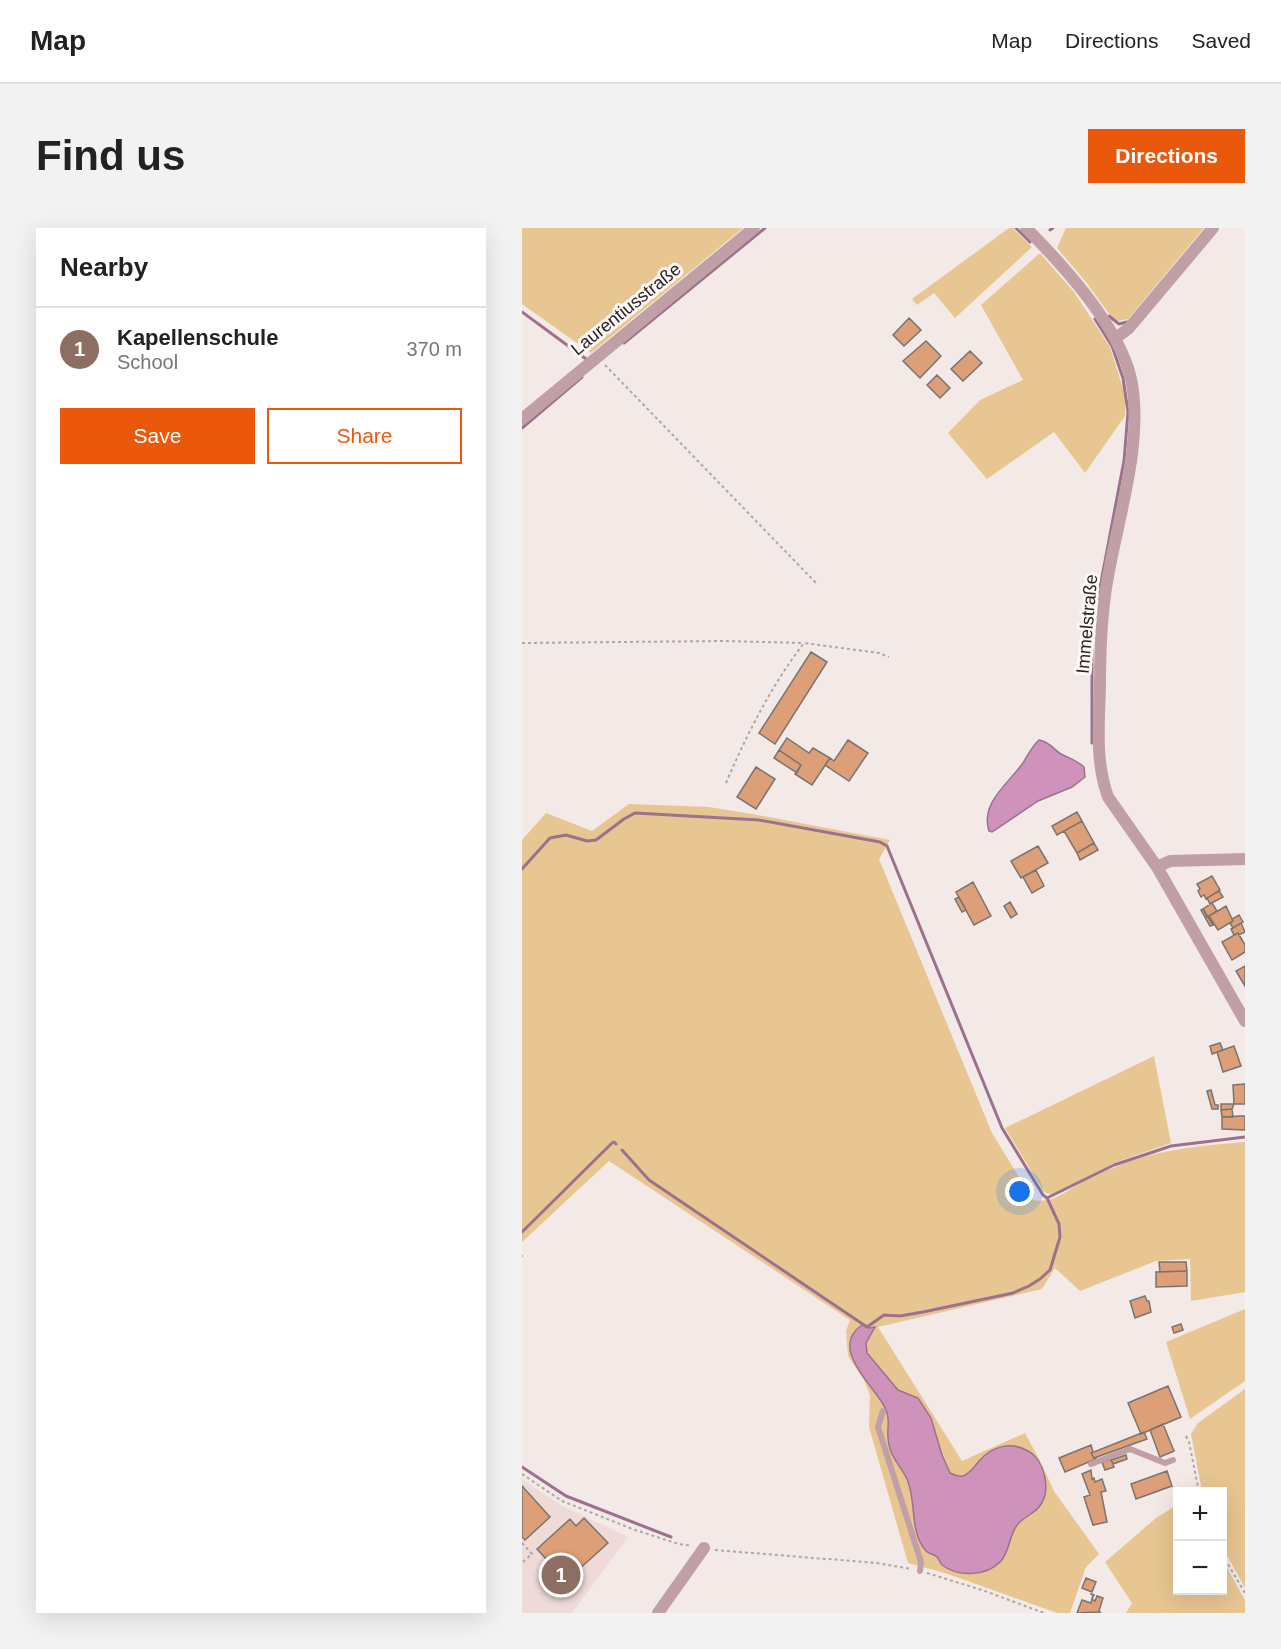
<!DOCTYPE html>
<meta charset="utf-8">
<style>
body{margin:0;font-family:Helvetica,sans-serif;background:#f2f2f2;color:#222}
.controls{position:absolute;right:18px;bottom:18px;display:grid;overflow:hidden;border-radius:0px;box-shadow:0 6px 24px #0002}
.controls button{width:54px;height:54px;display:grid;place-items:center;padding:0;border:0;border-bottom:2px solid #e0e0e0;background:#fff;color:#222;font:30px sans-serif}
.you{position:absolute;left:498px;top:964px;width:21px;height:21px;margin:-15px;border:4px solid #fff;border-radius:50%;background:#1a73e8;box-shadow:0 0 0 9px #1a73e833}
.badge{display:grid;place-items:center;width:39px;height:39px;border-radius:50%;background:#ea580c;color:#fff;font-size:20px;font-weight:700}
.pin{position:absolute;translate:-50% -50%;border:3px solid #fff;box-shadow:0 2px 6px #0006}
.list{margin:0;padding:0;list-style:none}
h2{display:flex;justify-content:space-between;align-items:center;height:78px;margin:0;padding:0 24px;font-size:26px}
h2 small{font-size:20px;font-weight:400;color:#767676}
.list li{display:grid;grid-template-columns:39px 1fr auto;gap:18px;align-items:center;box-sizing:border-box;height:84px;padding:0 24px;border-top:2px solid #e0e0e0}
.list b{display:block;font-size:22px;white-space:nowrap}
.list p{margin:0;font-size:20px;white-space:nowrap;color:#767676}
.list em{font-size:20px;font-style:normal;color:#767676}
.actions{display:flex;gap:12px;padding:18px 24px}
.actions a{flex:1;padding:14px 0;border:2px solid #ea580c;border-radius:0px;text-align:center;font-size:21px;color:#ea580c}
.actions .main{background:#ea580c;color:#fff}
.map{position:relative;flex:none;width:723px;height:1385px;overflow:hidden;border-radius:0px}
header{display:flex;align-items:center;gap:36px;box-sizing:border-box;height:84px;padding:0 30px;background:#fff;border-bottom:2px solid #e0e0e0}
header strong{font-size:28px}
nav{display:flex;gap:33px;margin-inline-start:auto;font-size:21px}
.intro{display:flex;align-items:center;justify-content:space-between;box-sizing:border-box;height:144px;padding:0 36px}
h1{margin:0;font-size:42px}
.button{padding:15px 27px;border-radius:0px;background:#ea580c;color:#fff;font-size:21px;font-weight:700}
main{display:flex;gap:36px;padding:0 36px}
aside{flex:1;background:#fff;border-radius:0px;box-shadow:0 6px 24px #0002}
.map>svg:first-child{display:block}
.built{fill:#eedbd8}
.green{fill:#e8c692}
.water{fill:#ce92bb;stroke:#9c718e;stroke-width:1.5}
.lines{fill:none;stroke-linecap:round;stroke-linejoin:round}
.stream{stroke:#9c718e;stroke-width:3}
.building{fill:#dc9f78;stroke:#7b736f;stroke-width:1.5}
.path{stroke:#afa7a5;stroke-width:2;stroke-dasharray:3 3;stroke-linecap:butt}
.service{stroke:#c09fa6;stroke-width:6}
.minor{stroke:#c09fa6;stroke-width:12}
.labels{text-anchor:middle;dominant-baseline:central;stroke-width:6;stroke-linejoin:round;paint-order:stroke}
.street-label{font-size:18px;fill:#282424;stroke:#fef7f6}
</style>
<header>
<strong>Map</strong>
<nav><a>Map</a><a>Directions</a><a>Saved</a></nav>
</header>
<div class="intro"><h1>Find us</h1><a class="button">Directions</a></div>
<main>
<aside>
<h2>Nearby<small></small></h2>
<ul class="list">
<li><span class="badge" style="background:#8d6e63">1</span><div><b>Kapellenschule</b><p>School</p></div><em>370 m</em></li>
</ul>
<div class="actions"><a class="main">Save</a><a>Share</a></div>
</aside>
<div class="map">
<svg width="723" height="1385" viewBox="0 0 723 1385">
<rect width="100%" height="100%" fill="#f3e9e7"/>
<!-- built -->
<path class="built" d="M 0,1251 L 38,1277 L 106,1309 L 50,1385 L 0,1385 Z"/>
<!-- green -->
<path class="green" d="M 0,0 L 221,0 L 69,125 L 0,76 Z
M 487,0 L 491,0 L 510,19 L 433,90 L 412,65 L 395,77 L 390,71 Z
M 544,0 L 682,0 L 606,91 L 596,93 L 588,87 L 564,54 L 535,20 Z
M 518,25 L 552,64 L 588,119 L 603,167 L 603,188 L 563,245 L 532,204 L 465,251 L 426,205 L 458,172 L 501,152 L 459,77 Z
M 107,576 L 187,579 L 236,587 L 368,612 L 357,631 L 470,905 L 511,972 C 532,976 545,962 562,953 C 571,948 581,944 591,940 C 636,921 676,918 723,914 L 723,1064 L 669,1073 L 668,1031 L 634,1033 L 558,1063 L 533,1040 L 520,1061 L 356,1099 L 440,1233 L 503,1205 L 518,1233 L 532,1263 L 577,1326 L 564,1339 L 548,1385 L 535,1385 L 423,1345 L 386,1335 L 347,1199 L 348,1167 L 342,1152 L 326,1128 L 324,1103 L 328,1092 L 87,933 L 0,1014 L 0,612 L 24,585 L 70,603 Z
M 632,828 L 649,915 L 592,935 L 531,967 L 522,964 L 483,900 Z
M 723,1081 L 723,1153 L 668,1191 L 644,1114 Z
M 723,1161 L 723,1360 L 701,1320 L 700,1264 L 680,1263 L 669,1206 L 676,1195 Z
M 655,1277 L 656,1362 L 700,1362 L 701,1333 L 723,1372 L 723,1385 L 604,1385 L 610,1375 L 583,1334 L 634,1290 Z"/>
<!-- water -->
<path class="water" d="M 517,512 C 528,514 531,521 539,526 C 548,531 553,531 562,539 L 563,549 L 550,559 L 516,573 L 470,604 L 467,603 C 458,575 486,556 501,535 C 506,527 510,518 517,512 Z
M 340,1097 L 347,1100 L 353,1099 L 344,1115 L 345,1125 L 376,1162 L 396,1170 L 409,1190 L 420,1227 L 428,1245 C 432,1247 436,1249 441,1248 C 447,1246 453,1238 457,1233 C 470,1218 489,1213 506,1223 C 523,1232 530,1264 517,1279 C 511,1286 502,1289 496,1296 C 487,1306 488,1323 479,1333 C 464,1349 436,1349 420,1337 C 418,1335 417,1331 415,1329 C 412,1326 407,1326 404,1323 C 388,1305 394,1278 387,1257 C 384,1244 372,1234 368,1221 C 361,1200 374,1193 357,1170 C 343,1150 310,1117 340,1097 Z"/>
<g class="lines">
<!-- stream -->
<path class="stream" d="M 494,0 L 508,14
M 528,2 L 531,0
M 0,84 L 64,131
M 587,88 L 597,96 L 605,94
M 102,115 L 243,0
M 0,200 L 60,149
M 570,515 L 570,379 L 576,370 L 602,233 L 606,184 L 601,150 L 590,118 L 573,91
M 0,641 L 28,610 L 44,607 L 65,613 L 74,612 L 102,591 L 113,585 L 237,592 L 358,614 L 365,618 L 480,900 L 521,967 L 525,970 L 537,996 L 538,1009 L 528,1042 L 518,1051 L 507,1058 L 491,1065 L 401,1084 L 378,1088 L 362,1087 L 345,1099 L 127,952 L 100,922
M 525,970 L 592,937 L 649,918 L 723,909
M 0,1004 L 90,915 L 92,914 L 94,916
M 0,1239 L 44,1268 L 149,1309"/>
</g>
<!-- building -->
<path class="building" d="M 387,90 L 399,102 L 382,118 L 371,107 Z
M 404,113 L 419,128 L 398,150 L 381,133 Z
M 448,123 L 460,135 L 441,153 L 429,141 Z
M 415,147 L 428,160 L 418,170 L 405,157 Z
M 289,424 L 305,434 L 253,516 L 237,505 Z
M 265,510 L 287,525 L 291,520 L 308,530 L 290,557 L 273,546 L 279,537 L 257,522 Z
M 326,512 L 346,525 L 327,553 L 303,537 L 308,530 L 312,533 Z
M 257,522 L 279,537 L 275,545 L 252,530 Z
M 234,539 L 253,551 L 234,581 L 215,569 Z
M 555,584 L 560,593 L 535,607 L 530,598 Z
M 560,593 L 572,615 L 555,625 L 542,603 Z
M 572,615 L 576,622 L 558,632 L 555,625 Z
M 516,618 L 526,635 L 499,650 L 489,633 Z
M 514,642 L 522,658 L 510,665 L 501,649 Z
M 690,648 L 698,662 L 684,671 L 682,667 L 679,669 L 676,663 L 678,661 L 675,656 Z
M 451,654 L 469,688 L 452,697 L 434,664 Z
M 697,663 L 701,669 L 688,676 L 685,670 Z
M 437,669 L 444,682 L 440,684 L 433,671 Z
M 488,674 L 495,686 L 489,690 L 482,678 Z
M 690,675 L 695,683 L 685,689 L 681,681 Z
M 704,678 L 711,693 L 696,702 L 687,688 Z
M 681,681 L 691,697 L 688,698 L 679,682 Z
M 717,687 L 721,694 L 711,700 L 708,695 L 711,693 L 710,691 Z
M 719,695 L 723,704 L 717,707 L 716,705 L 712,707 L 709,701 Z
M 716,705 L 723,717 L 723,724 L 710,732 L 700,714 Z
M 723,738 L 723,758 L 714,743 Z
M 698,815 L 701,822 L 690,826 L 688,818 Z
M 712,818 L 719,838 L 701,844 L 695,824 Z
M 723,856 L 723,876 L 712,876 L 711,857 Z
M 689,862 L 693,877 L 696,877 L 696,881 L 690,881 L 685,863 Z
M 699,876 L 712,876 L 710,881 L 699,882 Z
M 710,881 L 711,889 L 700,889 L 699,882 Z
M 720,888 L 723,888 L 723,902 L 700,901 L 700,889 Z
M 637,1034 L 664,1034 L 665,1043 L 638,1044 Z
M 665,1043 L 665,1058 L 634,1059 L 634,1044 Z
M 623,1068 L 625,1073 L 627,1073 L 629,1084 L 613,1090 L 608,1073 Z
M 659,1096 L 661,1102 L 652,1105 L 650,1099 Z
M 646,1158 L 659,1189 L 619,1206 L 606,1175 Z
M 641,1196 L 652,1223 L 638,1229 L 628,1202 Z
M 622,1204 L 625,1211 L 572,1230 L 569,1225 Z
M 569,1217 L 571,1224 L 569,1225 L 572,1230 L 574,1231 L 543,1244 L 537,1230 Z
M 604,1227 L 605,1231 L 591,1236 L 589,1232 Z
M 589,1231 L 592,1239 L 583,1242 L 580,1234 Z
M 569,1242 L 570,1251 L 572,1250 L 573,1254 L 580,1251 L 584,1263 L 579,1264 L 585,1294 L 571,1297 L 562,1269 L 568,1267 L 560,1246 Z
M 645,1243 L 650,1258 L 614,1271 L 609,1256 Z
M 0,1258 L 28,1289 L 3,1312 L 0,1309 Z
M 62,1290 L 86,1315 L 44,1353 L 15,1321 L 48,1291 L 54,1298 Z
M 564,1350 L 574,1354 L 570,1364 L 560,1360 Z
M 570,1363 L 569,1366 L 572,1367 L 570,1371 L 573,1373 L 575,1368 L 581,1370 L 577,1383 L 578,1384 L 555,1385 L 560,1372 L 569,1375 L 571,1367 L 569,1366 Z"/>
<g class="lines">
<!-- path -->
<path class="path" d="M 83,137 L 294,355
M 0,415 L 202,413 L 282,415
M 204,555 C 225,506 249,458 282,415 L 357,425 L 367,429
M 0,1028 L 1,1028
M 664,1208 L 667,1214 L 677,1264
M 0,1246 L 40,1273 L 113,1302 L 157,1316 L 170,1318
M 0,1315 L 10,1326 L 0,1335
M 193,1322 L 355,1335 L 390,1341
M 700,1326 L 723,1365
M 405,1345 L 460,1362 L 522,1385"/>
<!-- service -->
<path class="service" d="M 361,1183 L 356,1199 L 399,1334 L 398,1343
M 569,1236 L 608,1221 L 643,1235 L 651,1232"/>
<!-- minor -->
<path class="minor" d="M 504,0 C 542,38 597,98 609,151 C 623,218 592,300 583,367 C 579,397 578,427 578,457 C 577,496 573,533 586,569 L 635,639 L 723,793
M 594,110 L 607,100 L 691,0
M 0,191 L 232,0
M 635,639 L 648,633 L 723,631
M 136,1385 L 182,1320"/>
</g>
<g class="labels">
<!-- street labels -->
<g class="street-label">
<text transform="translate(104 81) rotate(-39)">Laurentiusstraße</text>
<text transform="translate(565 396) rotate(-85)">Immelstraße</text>
</g>
</g>
</svg>
<div class="controls">
<button>+</button>
<button>−</button>
</div>
<div class="you"></div>
<div class="pin badge" style="left:39px;top:1347px;background:#8d6e63">1</div>
</div>
</main>
